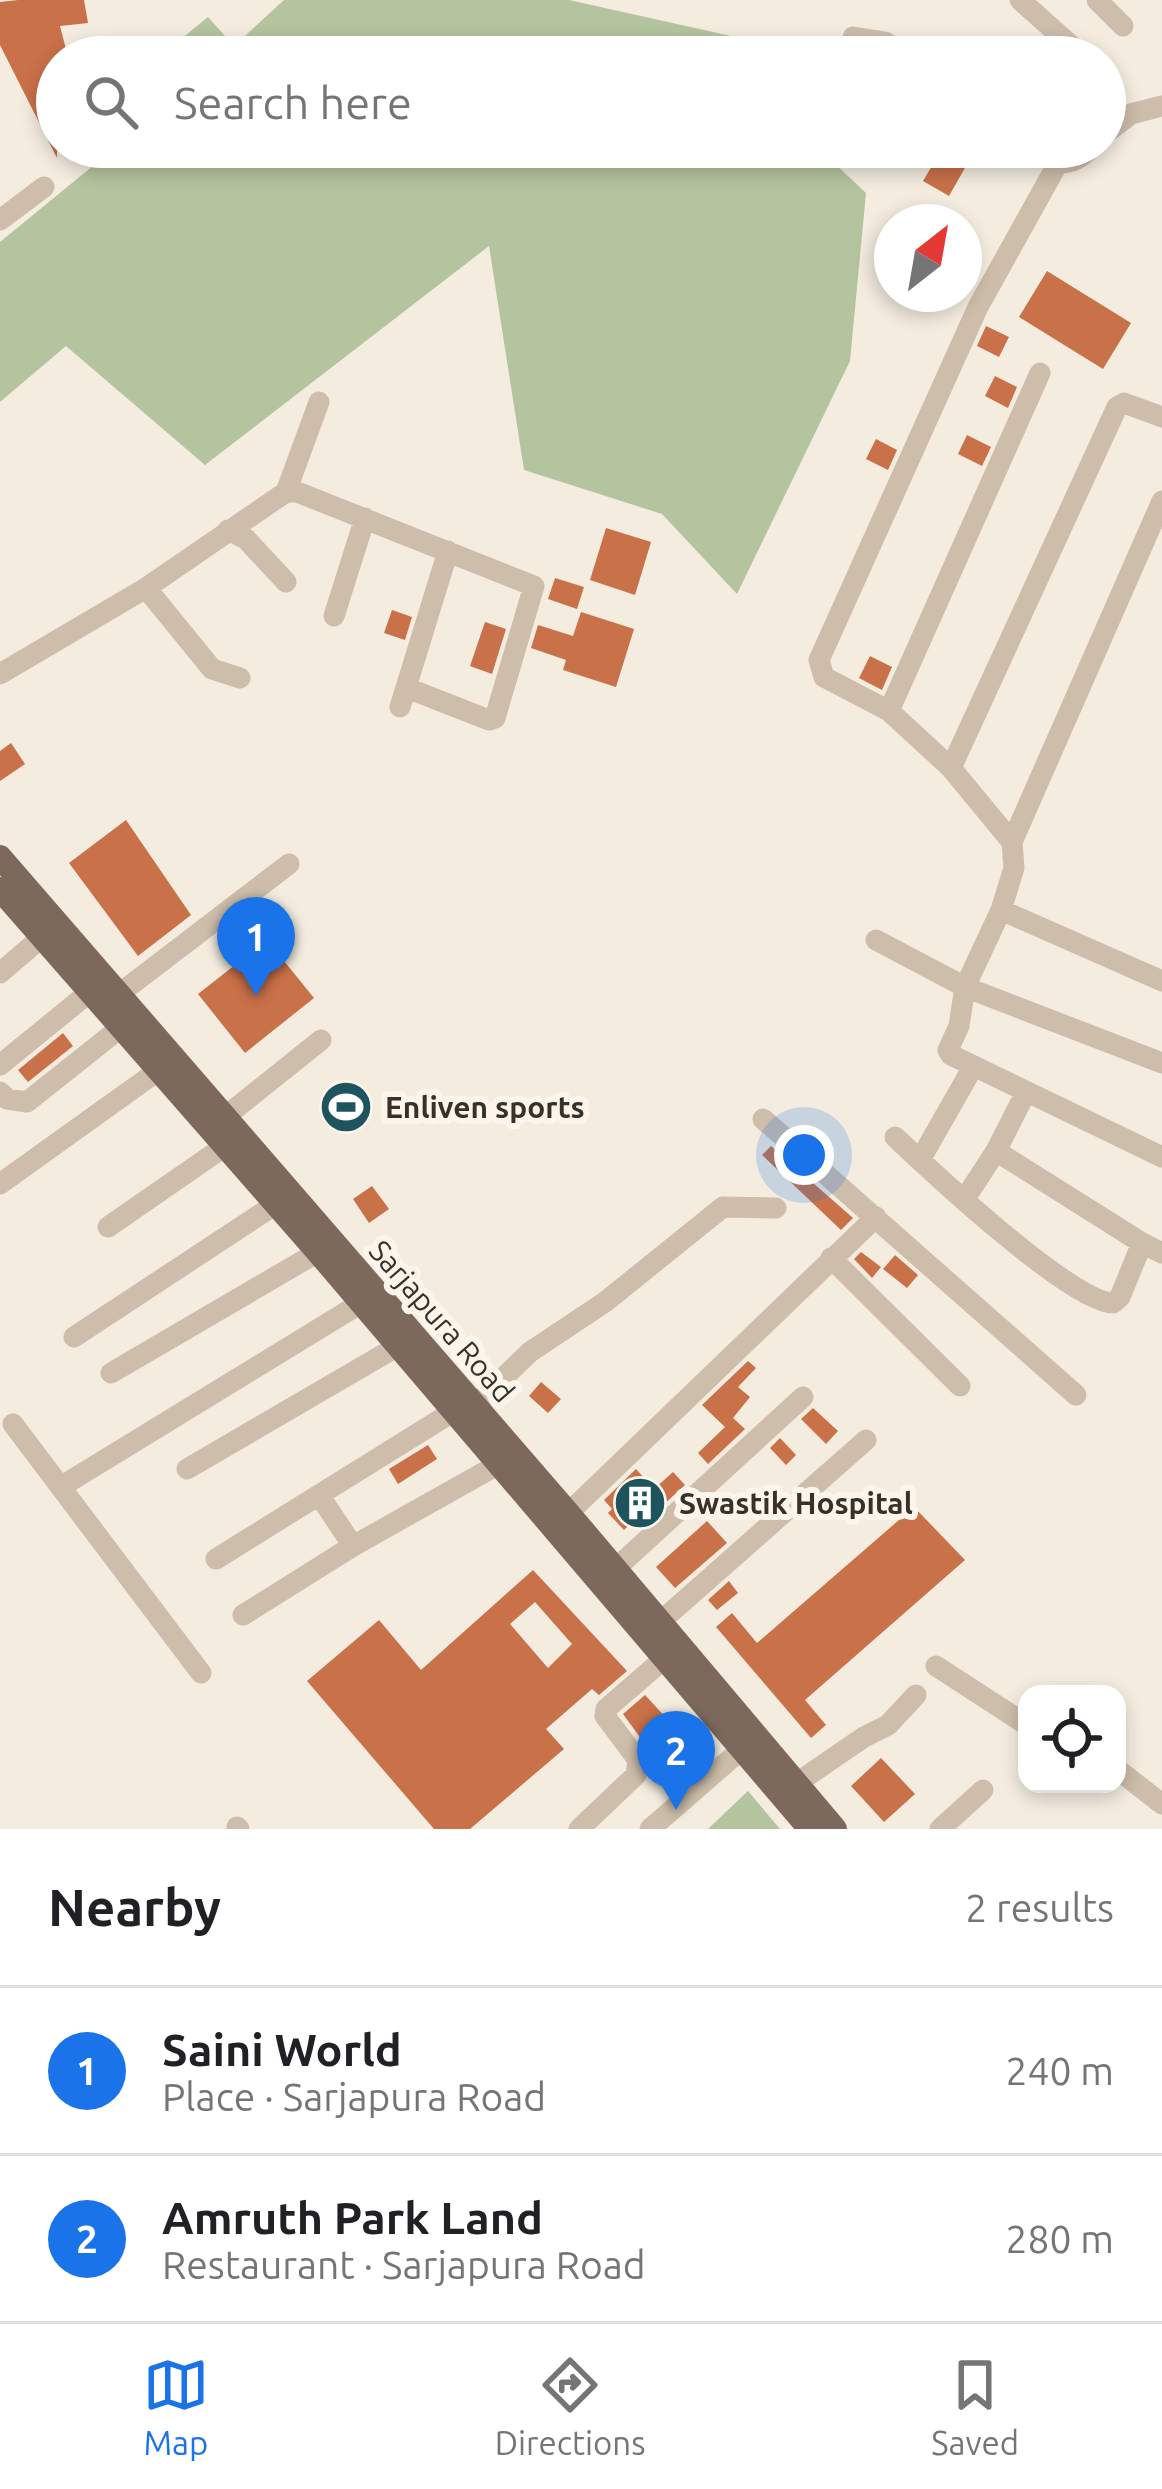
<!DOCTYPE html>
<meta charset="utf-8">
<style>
body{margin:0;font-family:Ubuntu,sans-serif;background:#f6f6f6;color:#202124}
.controls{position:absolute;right:36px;bottom:36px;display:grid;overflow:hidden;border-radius:24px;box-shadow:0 6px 18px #0003}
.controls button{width:108px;height:108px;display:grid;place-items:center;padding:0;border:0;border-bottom:3px solid #e0e0e0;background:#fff;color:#202124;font:60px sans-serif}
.compass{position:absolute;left:874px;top:204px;width:108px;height:108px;border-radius:50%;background:#fff;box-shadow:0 6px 18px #0003;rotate:31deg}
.you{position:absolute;left:804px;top:1155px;width:42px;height:42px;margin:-30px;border:9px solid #fff;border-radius:50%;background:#1a73e8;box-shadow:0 0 0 18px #1a73e833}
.badge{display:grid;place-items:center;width:78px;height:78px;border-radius:50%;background:#1a73e8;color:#fff;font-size:39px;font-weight:700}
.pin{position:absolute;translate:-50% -99px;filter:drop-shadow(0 3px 6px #0008)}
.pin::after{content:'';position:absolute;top:63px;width:42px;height:36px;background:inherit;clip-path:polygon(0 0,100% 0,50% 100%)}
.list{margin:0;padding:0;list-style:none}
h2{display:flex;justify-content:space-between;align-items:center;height:156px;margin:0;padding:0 48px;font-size:51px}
h2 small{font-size:39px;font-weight:400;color:#757577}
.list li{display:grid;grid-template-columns:78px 1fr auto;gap:36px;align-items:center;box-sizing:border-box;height:168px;padding:0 48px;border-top:3px solid #e0e0e0}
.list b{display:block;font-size:45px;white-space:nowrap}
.list p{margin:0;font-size:39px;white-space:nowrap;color:#757577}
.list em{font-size:39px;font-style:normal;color:#757577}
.icon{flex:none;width:66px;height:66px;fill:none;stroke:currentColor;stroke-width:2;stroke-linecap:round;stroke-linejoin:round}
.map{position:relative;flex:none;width:1162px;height:1829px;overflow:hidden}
.search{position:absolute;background:#fff;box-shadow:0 6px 18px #0003;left:36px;right:36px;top:36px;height:132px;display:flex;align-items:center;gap:30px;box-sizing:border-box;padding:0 42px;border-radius:66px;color:#757577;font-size:45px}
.sheet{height:492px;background:#fff}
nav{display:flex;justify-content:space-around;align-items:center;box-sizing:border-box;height:168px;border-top:3px solid #e0e0e0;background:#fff;font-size:33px;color:#757577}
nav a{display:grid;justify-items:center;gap:6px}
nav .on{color:#1a73e8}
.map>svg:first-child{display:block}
.green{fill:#b4c49e}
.building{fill:#c97148;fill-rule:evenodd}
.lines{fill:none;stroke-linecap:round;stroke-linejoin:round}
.minor{stroke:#cdbdaa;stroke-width:21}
.major{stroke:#7c695b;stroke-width:24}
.labels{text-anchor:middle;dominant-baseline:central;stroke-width:12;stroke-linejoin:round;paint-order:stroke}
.poi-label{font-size:30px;font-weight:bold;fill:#3a302a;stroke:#fbf5ec;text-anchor:start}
.street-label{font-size:30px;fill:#3a302a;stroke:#fbf5ec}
</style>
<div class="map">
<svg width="1162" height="1829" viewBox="0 0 1162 1829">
<rect width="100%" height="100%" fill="#f4ecdf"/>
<!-- green -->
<path class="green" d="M 284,0 L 569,0 L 740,38 L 729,57 L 159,57 L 208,17 L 234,46 Z
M 116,147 L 817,147 L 866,193 L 850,361 L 737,594 L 662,514 L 524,470 L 489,246 L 205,465 L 66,346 L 0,402 L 0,242 Z
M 748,1791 L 780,1829 L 708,1829 L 710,1827 Z"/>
<!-- building -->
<path class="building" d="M 18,0 L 84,0 L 88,23 L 60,26 L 68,57 L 57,57 L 57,158 L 0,45 L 0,2 Z
M 943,147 L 970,159 L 949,196 L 923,181 Z
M 1047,271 L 1131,323 L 1103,369 L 1019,317 Z
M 986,326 L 1009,337 L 999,357 L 977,346 Z
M 995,376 L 1017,387 L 1008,408 L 985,396 Z
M 967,435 L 991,447 L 982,466 L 958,454 Z
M 876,439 L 897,450 L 888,470 L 866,459 Z
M 606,528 L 651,542 L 635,595 L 590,580 Z
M 555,578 L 584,587 L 577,609 L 548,599 Z
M 392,610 L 412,617 L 405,640 L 384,633 Z
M 581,612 L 634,629 L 616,687 L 563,670 L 566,660 L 531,648 L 538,625 L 573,636 Z
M 485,622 L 506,629 L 492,674 L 470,666 Z
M 870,656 L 892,667 L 882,690 L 859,678 Z
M 11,743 L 25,764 L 0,781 L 0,751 Z
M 126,820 L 191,915 L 138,956 L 69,863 Z
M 267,940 L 314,998 L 245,1053 L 198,994 Z
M 63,1033 L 73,1046 L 28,1082 L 18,1070 Z
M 771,1146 L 853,1218 L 841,1230 L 762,1155 Z
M 372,1186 L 389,1209 L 369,1223 L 353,1199 Z
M 861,1252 L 881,1267 L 872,1278 L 854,1259 Z
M 895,1255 L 918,1275 L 907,1288 L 883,1269 Z
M 748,1361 L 756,1368 L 738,1387 L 750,1397 L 733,1418 L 745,1429 L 708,1464 L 698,1453 L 725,1427 L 702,1405 Z
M 541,1382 L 561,1399 L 548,1413 L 529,1396 Z
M 813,1408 L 838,1431 L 826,1444 L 801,1419 Z
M 780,1438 L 796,1455 L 786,1465 L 770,1448 Z
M 428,1445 L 437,1459 L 398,1484 L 389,1469 Z
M 636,1469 L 654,1489 L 673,1472 L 685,1485 L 639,1527 L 634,1520 L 624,1530 L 608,1513 L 612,1509 L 604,1500 Z
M 914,1507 L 965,1560 L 805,1700 L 826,1725 L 811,1738 L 716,1627 L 732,1613 L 757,1643 Z
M 707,1521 L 727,1543 L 675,1588 L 656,1567 Z
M 533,1570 L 627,1671 L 599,1695 L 592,1689 L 546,1729 L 564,1749 L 470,1829 L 434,1829 L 307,1681 L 379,1620 L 421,1670 ZM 535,1602 L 572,1644 L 548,1668 L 510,1624 Z
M 729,1581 L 738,1593 L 717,1610 L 708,1600 Z
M 645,1695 L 683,1736 L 653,1763 L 650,1751 L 623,1714 Z
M 881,1758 L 915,1794 L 884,1822 L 851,1786 Z"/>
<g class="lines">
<!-- minor -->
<path class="minor" d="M 1020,0 L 1084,57
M 1097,0 L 1123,26
M 853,37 L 885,42 L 909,57
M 1105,76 L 1105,80
M 1105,134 L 1131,114 L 1162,106
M 1028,147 C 1052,165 1069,171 1092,147
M 0,220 L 44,187
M 286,492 L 319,402
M 228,530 L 246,539 L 286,582
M 146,588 L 212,669 L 240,678
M 334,616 L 365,518
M 0,674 L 146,588 L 286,492 L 297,492 L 534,586 L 495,718 L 489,720 L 407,688
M 400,707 L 448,551
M 889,711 L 1040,373
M 951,768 L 1117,407 L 1124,403 L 1162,417
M 1012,842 L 1162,501
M 1001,910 L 1014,868 L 1012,842 L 951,768 L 889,711 L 824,677 L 819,660 L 978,307 L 1067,147
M 876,940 L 965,987 L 1162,1063
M 0,973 L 42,937
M 1162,981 L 1001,910 L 965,987 L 959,1026 L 948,1050 L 951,1055 L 1162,1157
M 119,994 L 289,864
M 0,1065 L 91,991
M 0,1092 L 7,1099 L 27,1102 L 134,1017
M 226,1116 L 321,1040
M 763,1119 L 1076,1395
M 895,1137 C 931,1171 1072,1303 1113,1303 L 1120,1297 L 1142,1243 L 1162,1253
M 996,1151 L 1025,1094
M 920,1160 L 973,1067
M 0,1184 L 159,1070
M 964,1200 L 996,1151 L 1142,1243
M 108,1227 L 225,1146
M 831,1258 L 960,1386
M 74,1337 L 276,1204
M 111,1373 L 318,1252
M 475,1405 L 530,1352 L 605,1302 L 723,1207 L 776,1208
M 13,1424 L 201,1673
M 187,1469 L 398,1346
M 62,1486 L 361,1303
M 319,1495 L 353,1546
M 558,1523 L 876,1217
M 216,1559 L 454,1411
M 614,1570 L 803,1397
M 243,1615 L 353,1546 L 499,1464
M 660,1622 L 866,1440
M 936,1666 L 1027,1725
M 1117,1769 L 1162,1804
M 797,1783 L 864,1737 L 888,1725 L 916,1695
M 237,1827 L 239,1829
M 579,1829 L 636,1775 L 638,1760 L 605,1716 L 606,1709 L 665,1658
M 650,1829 L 742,1749
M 940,1829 L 983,1790"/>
<!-- major -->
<path class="major" d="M 0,857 L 569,1514 L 835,1829
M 0,889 L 318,1252 L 810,1829"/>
</g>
<!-- icons -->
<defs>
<g id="stadium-disc" transform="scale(2.7)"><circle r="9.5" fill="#1e545d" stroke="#fbf5ec"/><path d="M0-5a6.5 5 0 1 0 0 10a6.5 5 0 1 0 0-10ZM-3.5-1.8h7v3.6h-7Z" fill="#fff"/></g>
<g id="building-disc" transform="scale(2.7)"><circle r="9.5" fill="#1e545d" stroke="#fbf5ec"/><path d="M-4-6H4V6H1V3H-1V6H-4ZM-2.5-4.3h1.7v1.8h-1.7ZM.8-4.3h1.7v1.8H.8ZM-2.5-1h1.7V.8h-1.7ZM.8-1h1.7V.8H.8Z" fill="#fff"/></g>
</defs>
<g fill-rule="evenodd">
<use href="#stadium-disc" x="346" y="1107"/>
<use href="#building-disc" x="640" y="1503"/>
</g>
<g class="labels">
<!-- poi labels -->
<g class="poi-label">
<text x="385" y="1107">Enliven sports</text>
<text x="679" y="1503">Swastik Hospital</text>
</g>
<!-- street labels -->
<g class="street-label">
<text transform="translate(442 1321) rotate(49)">Sarjapura Road</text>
</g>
</g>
</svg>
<div class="controls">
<button><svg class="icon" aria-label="locate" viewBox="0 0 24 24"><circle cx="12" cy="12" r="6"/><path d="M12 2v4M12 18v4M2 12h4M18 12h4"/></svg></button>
</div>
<svg class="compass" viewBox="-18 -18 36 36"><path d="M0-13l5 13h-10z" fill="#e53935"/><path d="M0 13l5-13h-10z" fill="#757577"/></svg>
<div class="you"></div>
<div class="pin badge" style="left:256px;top:996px">1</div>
<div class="pin badge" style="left:676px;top:1810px">2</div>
<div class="search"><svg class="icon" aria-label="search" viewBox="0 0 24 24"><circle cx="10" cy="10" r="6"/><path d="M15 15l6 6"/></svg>Search here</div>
</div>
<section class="sheet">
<h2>Nearby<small>2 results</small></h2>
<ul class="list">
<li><span class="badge">1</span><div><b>Saini World</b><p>Place · Sarjapura Road</p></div><em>240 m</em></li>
<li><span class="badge">2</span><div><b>Amruth Park Land</b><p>Restaurant · Sarjapura Road</p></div><em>280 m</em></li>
</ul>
</section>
<nav>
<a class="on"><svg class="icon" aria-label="map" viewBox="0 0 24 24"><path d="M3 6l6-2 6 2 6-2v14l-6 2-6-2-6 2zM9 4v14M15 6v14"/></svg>Map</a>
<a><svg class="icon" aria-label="directions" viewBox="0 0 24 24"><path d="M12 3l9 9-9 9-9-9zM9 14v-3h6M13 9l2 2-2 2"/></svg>Directions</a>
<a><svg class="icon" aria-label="saved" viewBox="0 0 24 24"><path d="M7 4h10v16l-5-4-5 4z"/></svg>Saved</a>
</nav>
